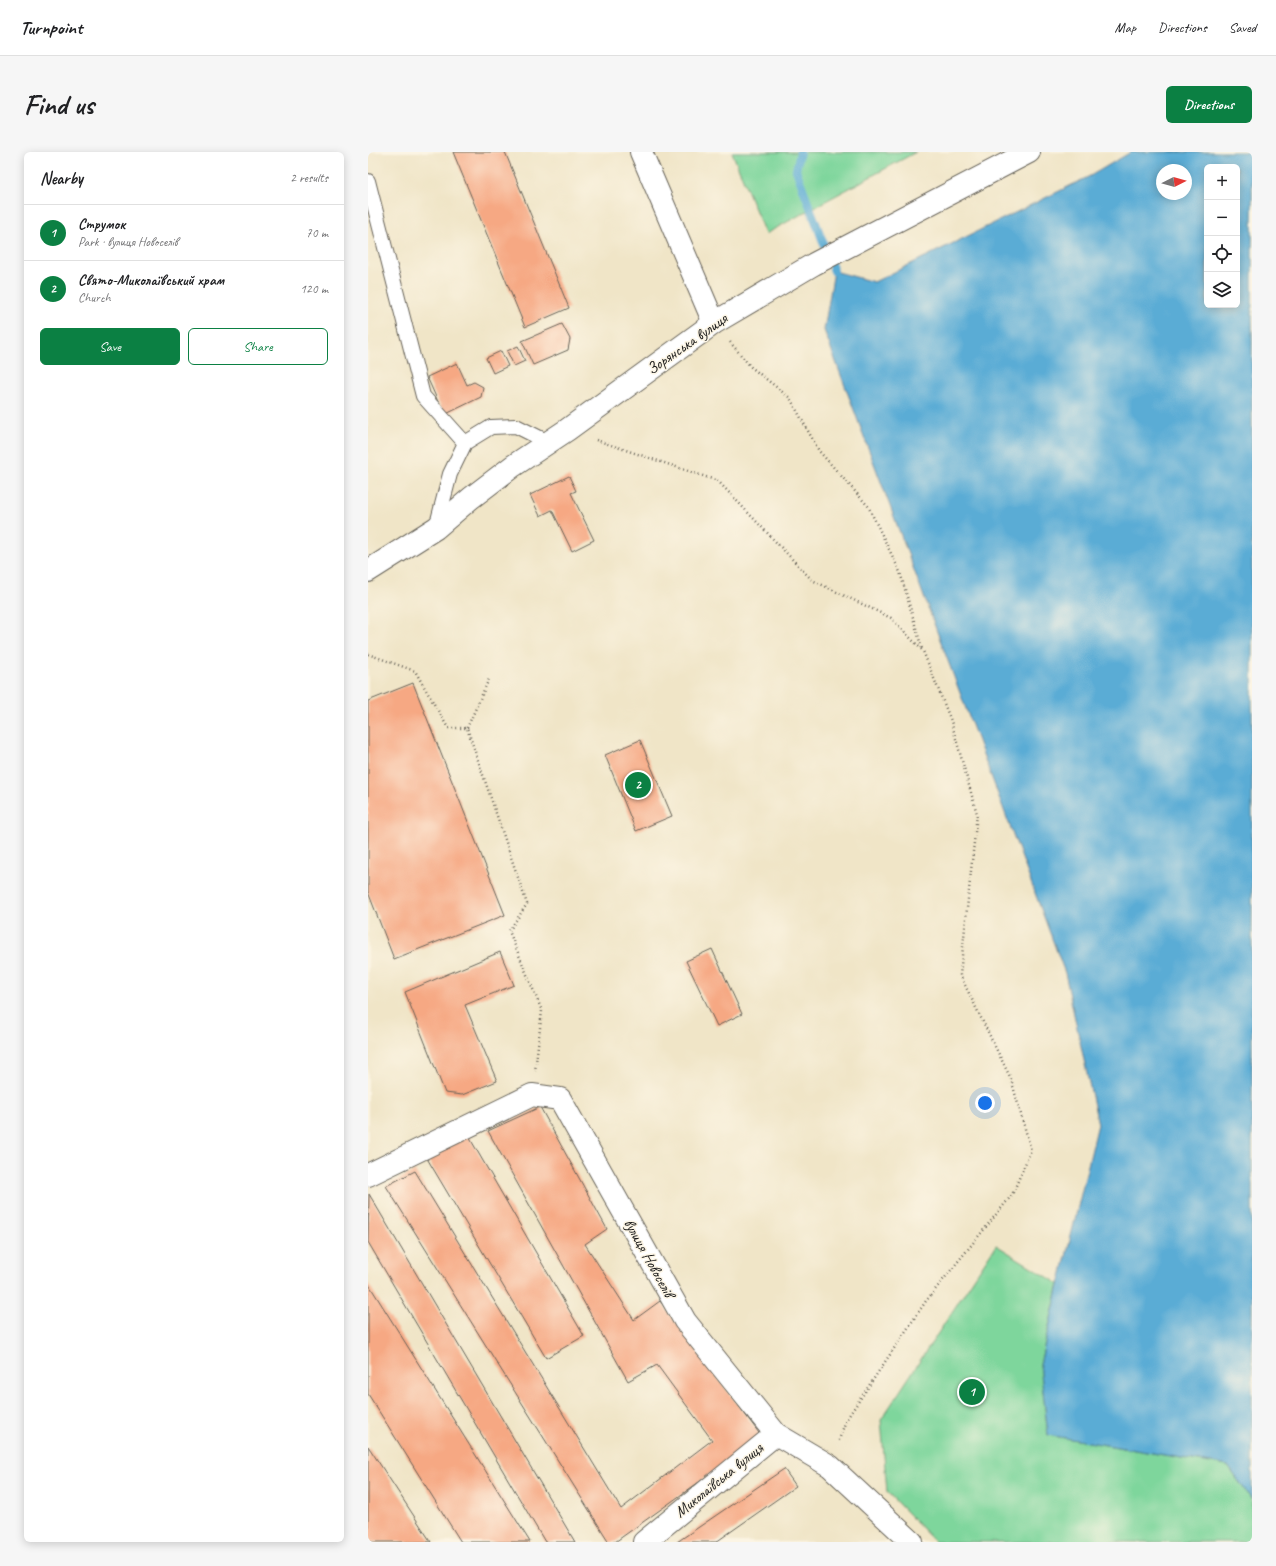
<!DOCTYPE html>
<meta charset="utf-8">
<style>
body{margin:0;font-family:Caveat,sans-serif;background:#f6f6f6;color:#202124}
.controls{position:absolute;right:12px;top:12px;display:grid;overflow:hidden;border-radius:6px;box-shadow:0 2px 10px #0003}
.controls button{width:36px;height:36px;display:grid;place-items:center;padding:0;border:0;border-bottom:1px solid #e0e0e0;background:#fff;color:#202124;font:20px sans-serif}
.compass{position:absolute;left:788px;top:12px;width:36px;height:36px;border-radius:50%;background:#fff;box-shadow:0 2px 10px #0003;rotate:84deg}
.you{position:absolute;left:617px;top:951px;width:14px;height:14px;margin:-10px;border:3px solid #fff;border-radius:50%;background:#1a73e8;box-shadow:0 0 0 6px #1a73e833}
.badge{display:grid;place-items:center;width:26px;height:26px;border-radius:50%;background:#0b8043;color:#fff;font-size:13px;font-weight:700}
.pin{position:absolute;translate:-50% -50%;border:2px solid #fff;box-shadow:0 1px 4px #0006}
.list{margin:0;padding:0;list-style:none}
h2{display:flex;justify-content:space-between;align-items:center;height:52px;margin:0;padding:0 16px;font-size:17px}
h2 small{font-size:13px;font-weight:400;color:#757577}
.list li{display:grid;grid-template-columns:26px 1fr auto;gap:12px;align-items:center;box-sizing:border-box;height:56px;padding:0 16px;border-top:1px solid #e0e0e0}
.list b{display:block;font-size:15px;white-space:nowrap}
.list p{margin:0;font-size:13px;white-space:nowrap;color:#757577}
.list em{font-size:13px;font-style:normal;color:#757577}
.actions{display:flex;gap:8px;padding:12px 16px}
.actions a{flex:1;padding:9px 0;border:1px solid #0b8043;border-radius:6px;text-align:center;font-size:14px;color:#0b8043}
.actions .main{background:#0b8043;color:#fff}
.icon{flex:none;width:22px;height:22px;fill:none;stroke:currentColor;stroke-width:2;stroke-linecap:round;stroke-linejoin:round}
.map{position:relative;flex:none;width:884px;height:1390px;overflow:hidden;border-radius:6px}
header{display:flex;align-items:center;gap:24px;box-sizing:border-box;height:56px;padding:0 20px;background:#fff;border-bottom:1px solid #e0e0e0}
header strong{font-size:19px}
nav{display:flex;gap:22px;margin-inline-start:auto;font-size:14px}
.intro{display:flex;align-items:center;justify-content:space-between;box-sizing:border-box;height:96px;padding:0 24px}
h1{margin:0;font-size:28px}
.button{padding:10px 18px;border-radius:6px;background:#0b8043;color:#fff;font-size:14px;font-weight:700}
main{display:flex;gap:24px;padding:0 24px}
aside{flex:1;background:#fff;border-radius:6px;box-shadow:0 2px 10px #0003}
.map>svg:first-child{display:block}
.green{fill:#7ed69c;stroke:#4d795c}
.water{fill:#5aacd5;stroke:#3b6478;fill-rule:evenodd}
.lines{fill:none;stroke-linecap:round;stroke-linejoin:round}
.stream{stroke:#5aacd5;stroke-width:8}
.building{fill:#f6a883}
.lane-casing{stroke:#666258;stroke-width:16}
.street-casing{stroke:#666258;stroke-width:24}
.path{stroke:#666258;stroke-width:2.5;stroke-dasharray:1 3;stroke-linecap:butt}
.lane{stroke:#fff;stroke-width:14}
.street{stroke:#fff;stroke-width:22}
.labels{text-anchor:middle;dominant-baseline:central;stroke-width:3;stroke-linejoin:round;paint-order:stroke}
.street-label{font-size:16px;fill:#1c1c1c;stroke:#fcf5e5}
</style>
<header>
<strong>Turnpoint</strong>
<nav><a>Map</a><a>Directions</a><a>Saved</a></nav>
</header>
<div class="intro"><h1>Find us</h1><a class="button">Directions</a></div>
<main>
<aside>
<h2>Nearby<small>2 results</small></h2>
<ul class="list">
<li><span class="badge">1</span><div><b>Струмок</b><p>Park · вулиця Новоселів</p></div><em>70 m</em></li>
<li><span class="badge">2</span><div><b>Свято-Миколаївський храм</b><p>Church</p></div><em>120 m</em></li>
</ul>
<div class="actions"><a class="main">Save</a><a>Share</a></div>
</aside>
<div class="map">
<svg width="884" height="1390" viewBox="0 0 884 1390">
<rect width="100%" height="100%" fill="#fcf5e5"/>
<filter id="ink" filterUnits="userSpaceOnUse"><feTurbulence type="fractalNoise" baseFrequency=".025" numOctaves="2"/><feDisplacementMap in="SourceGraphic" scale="8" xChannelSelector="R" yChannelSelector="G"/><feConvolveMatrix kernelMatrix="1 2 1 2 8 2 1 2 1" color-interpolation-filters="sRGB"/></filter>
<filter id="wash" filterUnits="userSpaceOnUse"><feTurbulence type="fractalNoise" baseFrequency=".012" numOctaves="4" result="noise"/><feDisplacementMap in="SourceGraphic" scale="16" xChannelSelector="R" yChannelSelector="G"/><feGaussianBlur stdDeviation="0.9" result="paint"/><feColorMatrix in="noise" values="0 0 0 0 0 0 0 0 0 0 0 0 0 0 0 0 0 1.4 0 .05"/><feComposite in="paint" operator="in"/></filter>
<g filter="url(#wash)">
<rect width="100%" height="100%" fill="#f0e5c7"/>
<!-- green -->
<path class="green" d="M 364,0 L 548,0 L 397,82 Z
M 628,1093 L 691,1132 L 672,1212 L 680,1283 L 860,1314 L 884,1348 L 884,1390 L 567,1390 L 519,1340 L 513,1268 Z"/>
<!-- water -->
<path class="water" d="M 763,0 L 884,0 L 884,1348 L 860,1314 L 680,1283 L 672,1212 L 730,972 L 697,821 L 456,178 L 466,119 L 506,130 L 722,24 ZM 839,15 L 869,15 L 869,153 L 839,153 ZM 794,18 L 818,18 L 818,42 L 794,42 Z"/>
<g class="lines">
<!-- stream -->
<path class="stream" d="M 432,0 L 428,18 L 466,119"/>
</g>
<g id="blocks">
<!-- building -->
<path class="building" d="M 85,0 L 137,0 L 201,156 L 157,175 Z
M 194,172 L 202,187 L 200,198 L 165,213 L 154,189 Z
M 150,194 L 157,209 L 146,214 L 139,199 Z
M 133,199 L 140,214 L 125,221 L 118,206 Z
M 89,211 L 99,233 L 106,230 L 115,235 L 113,245 L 76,263 L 59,225 Z
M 201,324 L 208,339 L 203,341 L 226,388 L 204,399 L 184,358 L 172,364 L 162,343 Z
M 45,531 L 137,763 L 26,807 L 0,740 L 0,549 Z
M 272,588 L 304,664 L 268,679 L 237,603 Z
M 344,797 L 374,862 L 349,874 L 318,809 Z
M 132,800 L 146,833 L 97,853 L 129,929 L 94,943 L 77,941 L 37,840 Z
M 172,955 L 239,1077 L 217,1092 L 266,1168 L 292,1149 L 394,1285 L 247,1390 L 241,1390 L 18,1034 L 47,1019 L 253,1357 L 344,1288 L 289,1213 L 260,1229 L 120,979 Z
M 100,983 L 216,1184 L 178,1206 L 57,1003 Z
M 1,1042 L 207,1390 L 177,1390 L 0,1090 Z
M 0,1131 L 162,1390 L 93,1390 L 0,1242 Z
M 0,1294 L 63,1390 L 0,1390 Z
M 416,1317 L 428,1334 L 348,1390 L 309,1390 Z"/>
</g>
</g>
<g filter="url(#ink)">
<use href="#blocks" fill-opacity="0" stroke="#666258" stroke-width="1"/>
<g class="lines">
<!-- lane casing -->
<g class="lane-casing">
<path id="lane" d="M 0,29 L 55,244 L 97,291
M 68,376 L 82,322 L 97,291 L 123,275 L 148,274 L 180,290"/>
</g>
<!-- street casing -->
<g class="street-casing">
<path id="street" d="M 273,0 L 346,171
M 0,419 L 68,376 L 103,346 L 145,314 L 199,278 L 346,171 L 446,112 L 661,0
M 0,1023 L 164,943 L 192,947 L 317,1169 L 408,1282 L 462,1314 L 544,1390
M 276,1390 L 408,1282"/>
</g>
<!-- path -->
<path class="path" d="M 362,190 L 383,215 L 422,246 L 451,299 L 500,354 L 532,420 L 554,497
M 228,288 L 350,329 L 444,428 L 523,466 L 555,499 L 583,569 L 609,662 L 592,823 L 643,927 L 663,998 L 644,1043 L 558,1149 L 478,1268 L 470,1291
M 0,502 L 47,519 L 80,576 L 99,576 L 159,752 L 141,779 L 174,859 L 167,919
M 99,576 L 121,527"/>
<!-- lane -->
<use href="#lane" class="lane"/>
<!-- street -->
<use href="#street" class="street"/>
</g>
</g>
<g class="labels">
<!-- street labels -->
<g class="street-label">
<text transform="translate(319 192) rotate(-35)">Зорянська вулиця</text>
<text transform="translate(281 1106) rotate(61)">вулиця Новоселів</text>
<text transform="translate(351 1328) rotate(-39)">Миколаївська вулиця</text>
</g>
</g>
</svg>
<div class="controls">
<button>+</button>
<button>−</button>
<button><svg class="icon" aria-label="locate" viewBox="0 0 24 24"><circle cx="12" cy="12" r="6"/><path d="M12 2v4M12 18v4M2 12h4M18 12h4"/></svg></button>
<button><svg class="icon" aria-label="layers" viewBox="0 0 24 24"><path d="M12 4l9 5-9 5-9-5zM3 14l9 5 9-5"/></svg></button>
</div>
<svg class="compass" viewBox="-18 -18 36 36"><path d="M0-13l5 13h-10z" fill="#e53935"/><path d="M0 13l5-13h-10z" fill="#757577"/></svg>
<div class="you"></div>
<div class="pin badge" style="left:604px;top:1240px">1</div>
<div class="pin badge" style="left:270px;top:633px">2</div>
</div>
</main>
